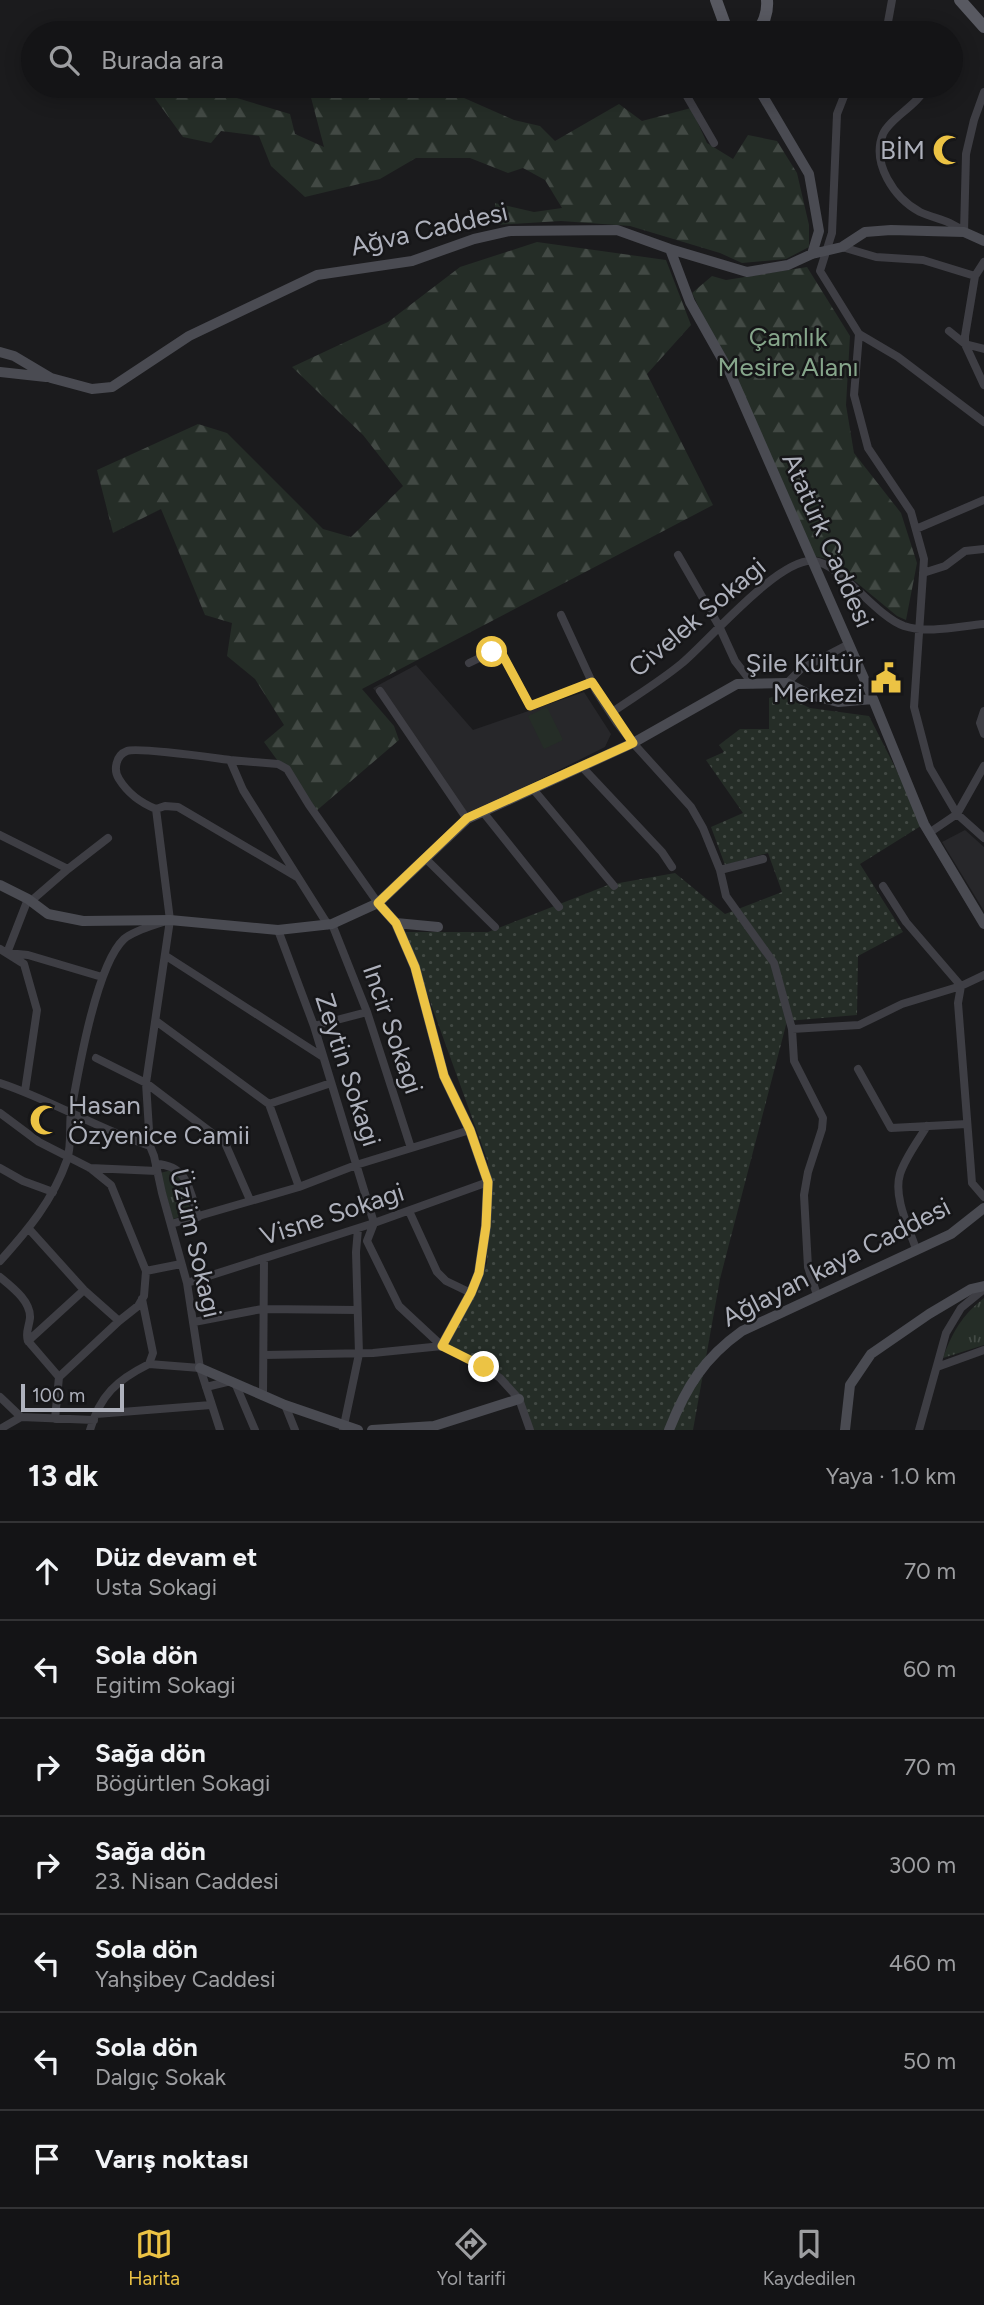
<!DOCTYPE html>
<html lang="tr">
<meta charset="utf-8">
<style>
body{margin:0;font-family:Figtree,sans-serif;background:#1d1d1f;color:#f1f3f6}
.scale{position:absolute;left:21px;bottom:18px;width:103px;box-sizing:border-box;padding-left:7px;border:4px solid #aeb1bc;border-top:0;font-size:19px;line-height:24px;white-space:nowrap;color:#aeb1bc;-webkit-text-stroke:5px #161618;paint-order:stroke}
.stop{position:absolute;width:21px;height:21px;margin:-16px;border:5px solid #ecc344;border-radius:50%;background:#fff}
.stop.end{background:#ecc344;border-color:#fff;box-shadow:0 2px 7px #0008}
.list{margin:0;padding:0;list-style:none}
h2{display:flex;justify-content:space-between;align-items:center;height:91px;margin:0;padding:0 28px;font-size:30px}
h2 small{font-size:23px;font-weight:400;color:#9d9ea1}
.list li{display:grid;grid-template-columns:46px 1fr auto;gap:21px;align-items:center;box-sizing:border-box;height:98px;padding:0 28px;border-top:2px solid #333335}
.list b{display:block;font-size:26px;white-space:nowrap}
.list p{margin:0;font-size:23px;white-space:nowrap;color:#9d9ea1}
.list em{font-size:23px;font-style:normal;color:#9d9ea1}
.icon{flex:none;width:38px;height:38px;fill:none;stroke:currentColor;stroke-width:2;stroke-linecap:round;stroke-linejoin:round}
.map{position:relative;flex:none;width:984px;height:1430px;overflow:hidden}
.search{position:absolute;background:#141416;box-shadow:0 4px 18px #0003;left:21px;right:21px;top:21px;height:77px;display:flex;align-items:center;gap:18px;box-sizing:border-box;padding:0 24px;border-radius:38px;color:#9d9ea1;font-size:26px}
.sheet{height:777px;background:#141416}
nav{display:flex;justify-content:space-around;align-items:center;box-sizing:border-box;height:98px;border-top:2px solid #333335;background:#141416;font-size:19px;color:#9d9ea1}
nav a{display:grid;justify-items:center;gap:4px}
nav .on{color:#ecc344}
.map>svg:first-child{display:block}
.built{fill:#27272a}
.grass{fill:url(#grass-dots)}
.forest{fill:url(#forest-firs)}
.park{fill:url(#park-tufts)}
.garden{fill:#252d27}
.lines{fill:none;stroke-linecap:round;stroke-linejoin:round}
.street{stroke:#3e3e44;stroke-width:8}
.secondary{stroke:#4a4b52;stroke-width:10}
.primary{stroke:#585961;stroke-width:12}
.route{stroke:#ecc344;stroke-width:9}
.labels{text-anchor:middle;dominant-baseline:central;stroke-width:5;stroke-linejoin:round;paint-order:stroke}
.poi-label{font-size:26px;fill:#aeb1bc;stroke:#161618;text-anchor:end}
.street-label{font-size:26px;fill:#aeb1bc;stroke:#161618}
.park-label{font-size:26px;fill:#86a68b;stroke:#161618}
</style>
<div class="map">
<svg width="984" height="1430" viewBox="0 0 984 1430">
<defs>
<pattern id="grass-dots" width="8" height="8" patternUnits="userSpaceOnUse" patternTransform="scale(1.75)"><rect width="8" height="8" fill="#252d27"/><path d="M2 2h.1M6 6h.1" fill="none" stroke="#424944" stroke-width="1.8" stroke-linecap="round"/></pattern>
<pattern id="forest-firs" width="22" height="20" patternUnits="userSpaceOnUse" patternTransform="scale(1.75)"><rect width="22" height="20" fill="#252d27"/><path d="M5 1l3.5 6h-7zM16 11l3.5 6h-7z" fill="#424944"/></pattern>
<pattern id="park-tufts" width="24" height="20" patternUnits="userSpaceOnUse" patternTransform="scale(1.75)"><rect width="24" height="20" fill="#252d27"/><path d="M3 7l-1-3M5 7V3M7 7l1-3M15 17l-1-3M17 17v-4M19 17l1-3" fill="none" stroke="#424944"/></pattern>
</defs>
<rect width="100%" height="100%" fill="#1b1b1d"/>
<!-- built -->
<path class="built" d="M 416,665 L 473,730 L 584,692 L 611,734 L 605,747 L 469,815 L 373,688 Z
M 965,830 L 984,847 L 984,911 L 942,842 Z"/>
<!-- grass -->
<path class="grass" d="M 782,694 L 810,708 L 869,716 L 924,824 L 860,864 L 903,932 L 858,956 L 857,1015 L 787,1021 L 720,1279 L 693,1430 L 534,1430 L 519,1399 L 509,1387 L 447,1349 L 487,1263 L 488,1162 L 405,932 L 488,932 L 608,885 L 675,873 L 725,914 L 782,892 L 768,853 L 725,865 L 711,827 L 743,813 L 706,760 L 724,752 L 719,745 L 740,729 L 769,729 L 769,698 Z"/>
<!-- forest -->
<path class="forest" d="M 146,86 L 197,86 L 290,114 L 295,134 L 324,147 L 309,90 L 319,86 L 437,86 L 514,120 L 540,126 L 555,141 L 619,104 L 642,121 L 691,108 L 707,143 L 733,159 L 748,135 L 777,141 L 797,173 L 809,225 L 809,247 L 786,259 L 742,263 L 720,253 L 630,226 L 561,221 L 495,225 L 495,203 L 534,212 L 562,208 L 545,180 L 523,168 L 508,173 L 470,158 L 416,158 L 380,179 L 305,197 L 271,166 L 259,136 L 221,131 L 211,143 L 183,137 Z
M 537,242 L 666,260 L 691,325 L 647,374 L 713,505 L 362,689 L 394,726 L 399,740 L 315,812 L 264,742 L 284,725 L 255,679 L 227,656 L 232,623 L 205,615 L 161,509 L 113,533 L 97,470 L 198,424 L 227,433 L 323,529 L 351,537 L 403,486 L 363,435 L 292,367 L 388,322 L 460,267 Z
M 807,267 L 850,336 L 846,405 L 854,453 L 901,513 L 917,563 L 906,620 L 897,616 L 828,559 L 812,556 L 731,373 L 692,293 L 712,276 L 726,280 Z"/>
<!-- park -->
<path class="park" d="M 172,1170 L 179,1173 L 192,1213 L 173,1219 L 160,1173 Z
M 984,1298 L 984,1345 L 943,1358 C 952,1333 962,1315 984,1298 Z"/>
<!-- garden -->
<path class="garden" d="M 547,707 L 563,740 L 544,749 L 528,716 Z"/>
<g class="lines">
<!-- street -->
<path class="street" d="M 886,33 L 892,0
M 681,86 L 714,143
M 848,86 L 837,114 L 832,233 L 820,271 L 859,334 L 898,357 L 984,422
M 927,86 C 917,106 890,118 883,134 C 871,163 894,198 920,212 C 935,219 950,220 964,232
M 964,232 L 966,154 L 974,120 L 984,92
M 842,247 L 876,257 L 923,260 L 975,276
M 984,262 L 975,276 L 965,336 L 965,344 L 984,385
M 949,331 L 965,344 L 984,349
M 859,334 L 854,395 L 868,448 L 911,512 L 924,559 L 914,707 L 930,768 L 957,814 L 984,838
M 916,529 L 984,500
M 678,555 L 719,626 L 735,661 L 753,684
M 923,573 L 945,566 L 965,551 L 984,549
M 561,615 L 596,691 L 617,723 L 633,743 L 691,807 L 703,828 L 720,870 L 726,896 L 774,963 L 792,1029 L 794,1061 L 823,1118 L 822,1129 L 808,1172 L 804,1195 L 808,1267 L 817,1295
M 469,663 L 492,652 L 501,652 L 530,706 L 592,682
M 787,683 L 801,669 L 849,644
M 380,691 L 467,819
M 984,711 L 980,723 L 984,734
M 611,713 C 634,697 659,682 681,664 C 709,641 779,557 814,561 C 841,564 874,615 904,626 C 928,634 960,626 984,624
M 230,760 L 278,764 L 287,769 L 309,805 L 378,903
M 583,768 L 662,852 L 672,867
M 533,789 L 614,886
M 156,809 L 170,920 L 146,1083 L 150,1146 L 154,1156 L 162,1193 L 187,1283 L 200,1368 L 220,1430
M 483,812 L 559,907
M 929,833 L 957,814 L 984,766
M 0,835 L 68,869 L 108,838
M 426,859 L 495,927
M 720,870 L 763,859
M 297,877 L 178,807 L 165,806 L 156,809 C 141,803 127,792 119,779 C 113,770 116,755 127,751 C 138,747 214,758 230,760 L 243,790 L 328,925
M 883,886 L 906,922 L 961,986
M 28,899 L 7,953 L 28,955 L 102,977
M 31,901 L 68,869
M 332,924 L 367,1012 L 411,1148
M 278,930 L 314,1026 L 374,1223 L 367,1241 L 399,1306 L 442,1346
M 0,949 L 24,964 L 37,1010 L 25,1091
M 166,956 L 323,1057
M 961,986 L 958,1003 L 972,1183 L 984,1197
M 156,1021 L 269,1104 L 299,1187
M 314,1026 L 367,1012
M 792,1029 L 859,1025 L 902,1004 L 961,986 L 984,975
M 96,1058 L 146,1083 L 225,1143 L 250,1200
M 858,1069 L 891,1128 L 967,1124
M 0,1083 C 52,1100 97,1129 150,1146
M 269,1104 L 331,1083
M 0,1113 L 39,1142 L 90,1168 L 111,1185 L 146,1271 L 144,1296 L 138,1306 L 119,1321 L 59,1377
M 156,1164 C 188,1165 190,1191 198,1217
M 0,1168 L 23,1181 L 53,1192
M 90,1168 L 157,1171
M 409,1211 L 437,1272 L 446,1281 L 471,1293
M 171,1224 L 299,1187 L 356,1165 L 470,1130
M 29,1229 L 84,1290 L 119,1321
M 916,1249 C 909,1228 893,1197 900,1174 C 905,1158 918,1141 927,1126
M 0,1261 C 28,1230 53,1200 67,1160 C 72,1145 69,1127 71,1112 C 78,1073 96,965 124,939 C 133,931 151,926 163,922
M 146,1271 L 181,1264
M 0,1277 C 12,1287 31,1301 30,1318 C 29,1327 25,1333 28,1341
M 187,1283 L 374,1223 L 488,1182
M 194,1322 L 262,1309 L 357,1310
M 28,1341 L 59,1377 L 55,1419
M 28,1341 L 84,1290
M 264,1355 L 373,1353 L 442,1346 L 484,1367 L 500,1378 L 519,1399 L 530,1430
M 149,1364 L 200,1368
M 937,1367 L 984,1350
M 235,1383 L 255,1430
M 206,1387 L 231,1381
M 263,1396 L 264,1259
M 0,1397 L 21,1417
M 285,1405 L 295,1430
M 96,1414 L 211,1405
M 0,1429 L 21,1417 L 94,1420
M 90,1430 C 100,1395 117,1380 149,1364 L 153,1353 L 142,1299
M 343,1430 L 359,1354 L 356,1252 L 358,1229
M 919,1430 L 946,1333 L 961,1308 L 984,1289"/>
<!-- secondary -->
<path class="secondary" d="M 757,86 L 809,174 L 819,231 L 812,254
M 670,249 L 690,302 L 730,373 L 873,699 L 924,824 L 984,924
M 0,352 L 14,356 L 51,378 L 92,389 L 112,387 L 189,336 L 317,275 L 412,261 L 474,239 L 510,231 L 617,230 L 670,249 L 747,272 L 788,265 L 812,254 L 842,247 L 865,232 L 891,230 L 964,232 L 984,241
M 0,372 L 46,377
M 0,885 L 28,899 L 48,914 L 83,921 L 170,920 L 278,930 L 332,924 L 378,903 L 396,923 L 438,927
M 378,903 L 467,819 L 633,743 L 737,684 L 787,683 L 810,695 L 838,702 L 873,699
M 396,923 L 415,967 L 444,1076 L 470,1130 L 488,1182 L 486,1226 L 479,1273 L 471,1293 L 442,1346
M 200,1368 L 285,1405 L 358,1430
M 372,1430 L 434,1426 L 519,1399
M 669,1430 C 686,1387 704,1358 742,1331 L 951,1234 L 984,1208
M 845,1430 L 850,1385 L 871,1354 L 929,1314 L 971,1289 L 984,1286"/>
<!-- primary -->
<path class="primary" d="M 716,0 L 728,33
M 960,0 L 984,27
M 754,33 C 764,26 768,12 767,0"/>
</g>
<g class="lines">
<!-- route -->
<path class="route" d="M 484,1367 L 442,1346 L 471,1293 L 479,1273 L 486,1226 L 488,1182 L 470,1130 L 444,1076 L 415,967 L 396,923 L 378,903 L 467,818 L 633,743 L 592,682 L 530,706 L 501,652 L 492,652"/>
</g>
<!-- icons -->
<defs>
<g id="mosque-bare" transform="scale(2.415)"><path d="M3.5-4.9A6 6 0 1 0 3.5 4.9A5 5 0 1 1 3.5-4.9Z" fill="#ecc344" stroke="#161618" stroke-width="2.5" paint-order="stroke"/></g>
<g id="civic-bare" transform="scale(2.415)"><path d="M-.6-6.5H3V-4.5H.6V-3L4-1V1h2V6H-6V1h2V-1L-.6-3ZM-1.2 2.5V6h2.4V2.5Z" fill="#ecc344" stroke="#161618" stroke-width="2.5" paint-order="stroke"/></g>
</defs>
<g fill-rule="evenodd">
<use href="#mosque-bare" x="948" y="150"/>
<use href="#civic-bare" x="886" y="678"/>
<use href="#mosque-bare" x="45" y="1120"/>
</g>
<g class="labels">
<!-- poi labels -->
<g class="poi-label">
<text x="925" y="150">BİM</text>
<text x="863" y="663">Şile Kültür<tspan x="863" dy="30">Merkezi</tspan></text>
<text x="68" y="1105" text-anchor="start">Hasan<tspan x="68" dy="30">Özyenice Camii</tspan></text>
</g>
<!-- street labels -->
<g class="street-label">
<text transform="translate(429 229) rotate(-13)">Ağva Caddesi</text>
<text transform="translate(828 540) rotate(66)">Atatürk Caddesi</text>
<text transform="translate(697 617) rotate(-40)">Civelek Sokagi</text>
<text transform="translate(393 1029) rotate(71)">Incir Sokagi</text>
<text transform="translate(348 1070) rotate(72)">Zeytin Sokagi</text>
<text transform="translate(332 1214) rotate(-18)">Visne Sokagi</text>
<text transform="translate(196 1243) rotate(77)">Üzüm Sokagi</text>
<text transform="translate(836 1262) rotate(-27)">Ağlayan kaya Caddesi</text>
</g>
<!-- park labels -->
<g class="park-label">
<text x="788" y="337">Çamlık<tspan x="788" dy="30">Mesire Alanı</tspan></text>
</g>
</g>
</svg>
<div class="scale">100 m</div>
<div class="stop" style="left:492px;top:652px"></div>
<div class="stop end" style="left:484px;top:1367px"></div>
<div class="search"><svg class="icon" aria-label="search" viewBox="0 0 24 24"><circle cx="10" cy="10" r="6"/><path d="M15 15l6 6"/></svg>Burada ara</div>
</div>
<section class="sheet">
<h2>13 dk<small>Yaya · 1.0 km</small></h2>
<ul class="list">
<li><svg class="icon" aria-label="ahead" viewBox="0 0 24 24"><path d="M12 20V5M6 11l6-6 6 6"/></svg><div><b>Düz devam et</b><p>Usta Sokagi</p></div><em>70 m</em></li>
<li><svg class="icon" aria-label="left" viewBox="0 0 24 24"><path d="M17 20v-9H6M10 6l-5 5 5 5"/></svg><div><b>Sola dön</b><p>Egitim Sokagi</p></div><em>60 m</em></li>
<li><svg class="icon" aria-label="right" viewBox="0 0 24 24"><path d="M7 20v-9h11M14 6l5 5-5 5"/></svg><div><b>Sağa dön</b><p>Bögürtlen Sokagi</p></div><em>70 m</em></li>
<li><svg class="icon" aria-label="right" viewBox="0 0 24 24"><path d="M7 20v-9h11M14 6l5 5-5 5"/></svg><div><b>Sağa dön</b><p>23. Nisan Caddesi</p></div><em>300 m</em></li>
<li><svg class="icon" aria-label="left" viewBox="0 0 24 24"><path d="M17 20v-9H6M10 6l-5 5 5 5"/></svg><div><b>Sola dön</b><p>Yahşibey Caddesi</p></div><em>460 m</em></li>
<li><svg class="icon" aria-label="left" viewBox="0 0 24 24"><path d="M17 20v-9H6M10 6l-5 5 5 5"/></svg><div><b>Sola dön</b><p>Dalgıç Sokak</p></div><em>50 m</em></li>
<li><svg class="icon" aria-label="arrive" viewBox="0 0 24 24"><path d="M6 21V4h12l-3 4 3 4H6"/></svg><div><b>Varış noktası</b></div></li>
</ul>
</section>
<nav>
<a class="on"><svg class="icon" aria-label="map" viewBox="0 0 24 24"><path d="M3 6l6-2 6 2 6-2v14l-6 2-6-2-6 2zM9 4v14M15 6v14"/></svg>Harita</a>
<a><svg class="icon" aria-label="directions" viewBox="0 0 24 24"><path d="M12 3l9 9-9 9-9-9zM9 14v-3h6M13 9l2 2-2 2"/></svg>Yol tarifi</a>
<a><svg class="icon" aria-label="saved" viewBox="0 0 24 24"><path d="M7 4h10v16l-5-4-5 4z"/></svg>Kaydedilen</a>
</nav>
